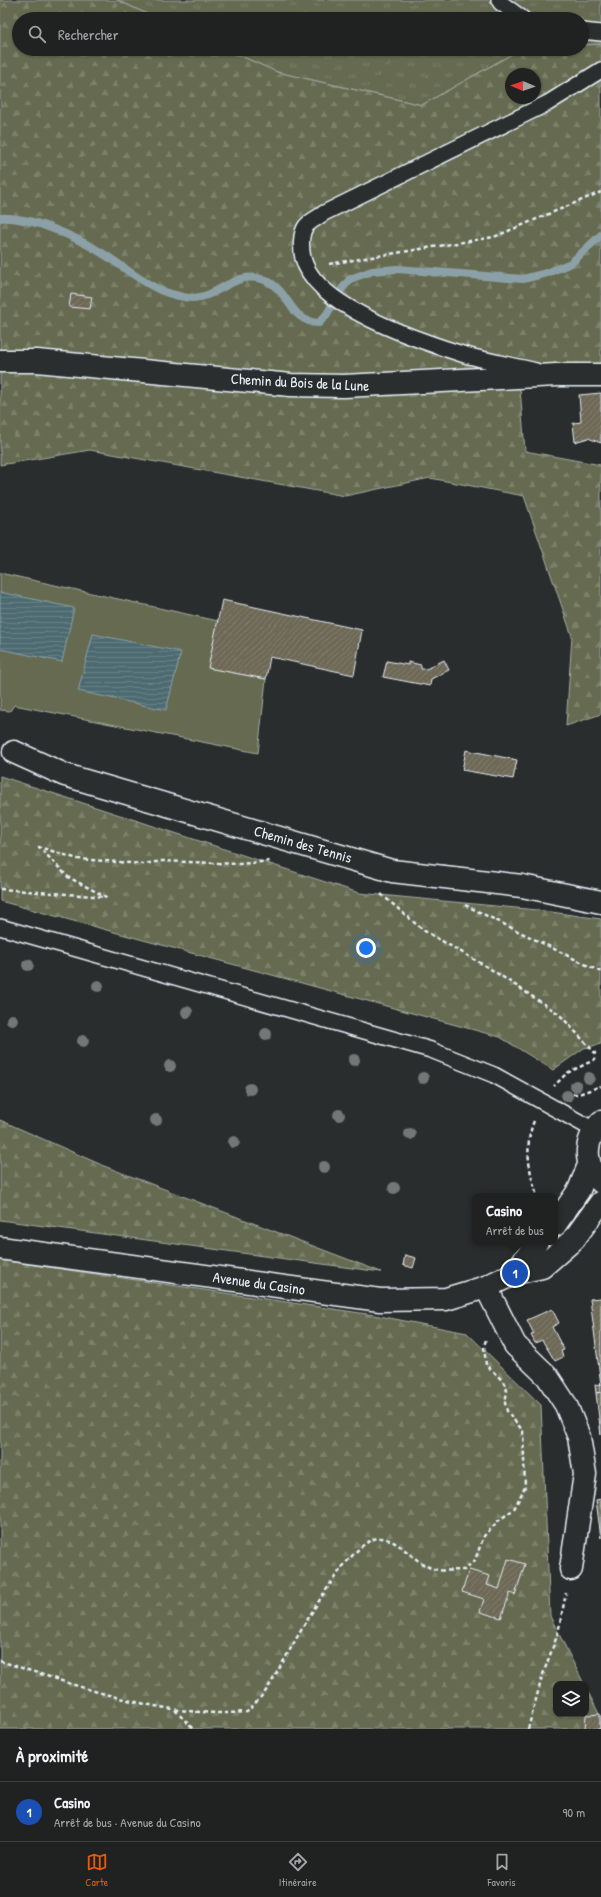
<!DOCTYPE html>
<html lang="fr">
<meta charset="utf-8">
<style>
body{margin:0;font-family:"Patrick Hand",sans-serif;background:#2d2f2f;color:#f1f3f6}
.controls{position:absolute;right:12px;bottom:12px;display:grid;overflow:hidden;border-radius:8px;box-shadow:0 1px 3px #0004}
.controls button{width:36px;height:36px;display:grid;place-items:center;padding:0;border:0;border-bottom:1px solid #3d3f40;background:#202222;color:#f1f3f6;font:20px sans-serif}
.compass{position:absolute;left:505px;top:68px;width:36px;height:36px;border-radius:50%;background:#202222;box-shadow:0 1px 3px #0004;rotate:272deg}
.you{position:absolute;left:366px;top:948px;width:14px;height:14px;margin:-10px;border:3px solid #fff;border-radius:50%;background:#1a73e8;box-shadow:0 0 0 6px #1a73e833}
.badge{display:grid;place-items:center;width:26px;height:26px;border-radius:50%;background:#ea580c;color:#fff;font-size:13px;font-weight:700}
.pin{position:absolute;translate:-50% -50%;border:2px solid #fff;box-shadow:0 1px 4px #0006}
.popup{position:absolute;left:472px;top:1193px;width:86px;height:52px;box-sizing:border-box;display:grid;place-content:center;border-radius:8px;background:#202222;filter:drop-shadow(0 1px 3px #0005);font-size:13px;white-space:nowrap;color:#a2a4a5}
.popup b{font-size:15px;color:#f1f3f6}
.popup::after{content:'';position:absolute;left:50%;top:100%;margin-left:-8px;border:8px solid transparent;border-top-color:#202222}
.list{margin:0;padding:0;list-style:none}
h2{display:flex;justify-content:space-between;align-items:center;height:52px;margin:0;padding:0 16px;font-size:17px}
h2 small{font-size:13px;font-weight:400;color:#a2a4a5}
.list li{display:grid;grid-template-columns:26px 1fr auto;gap:12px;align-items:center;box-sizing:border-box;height:60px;padding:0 16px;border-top:1px solid #3d3f40}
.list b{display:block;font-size:15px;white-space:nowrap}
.list p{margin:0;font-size:13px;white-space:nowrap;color:#a2a4a5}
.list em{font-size:13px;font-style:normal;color:#a2a4a5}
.icon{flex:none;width:22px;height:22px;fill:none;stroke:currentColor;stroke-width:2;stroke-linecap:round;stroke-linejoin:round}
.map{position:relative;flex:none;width:601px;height:1729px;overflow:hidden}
.search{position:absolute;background:#202222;box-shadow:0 1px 3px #0004;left:12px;right:12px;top:12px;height:44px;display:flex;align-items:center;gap:10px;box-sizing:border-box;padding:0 14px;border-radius:22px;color:#a2a4a5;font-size:15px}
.sheet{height:112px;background:#202222}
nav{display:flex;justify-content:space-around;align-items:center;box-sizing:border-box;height:56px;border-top:1px solid #3d3f40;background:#202222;font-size:11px;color:#a2a4a5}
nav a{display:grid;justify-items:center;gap:2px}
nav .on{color:#ea580c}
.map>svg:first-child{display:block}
.grass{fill:url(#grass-tufts);stroke:#a6aea4}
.forest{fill:url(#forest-firs);stroke:#a6aea4;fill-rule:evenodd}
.pitch{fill:#656b51;stroke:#a6aea4}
.water{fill:url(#water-rules);stroke:#8ca1a7}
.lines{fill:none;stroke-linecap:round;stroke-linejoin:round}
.stream{stroke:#8ca1a7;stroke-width:8}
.building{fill:url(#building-hatch);stroke:#e8f1f8}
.service-casing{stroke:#e8f1f8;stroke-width:18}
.minor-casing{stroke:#e8f1f8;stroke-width:25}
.tertiary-casing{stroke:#e8f1f8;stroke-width:25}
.path{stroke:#e8f1f8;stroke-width:2.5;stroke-dasharray:4 3;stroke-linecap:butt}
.service{stroke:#2a2d2e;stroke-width:15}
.minor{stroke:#2a2d2e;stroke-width:22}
.tertiary{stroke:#2a2d2e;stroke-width:22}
.tree{fill:#727874}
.labels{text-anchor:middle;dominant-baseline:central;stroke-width:3.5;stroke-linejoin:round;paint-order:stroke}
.street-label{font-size:15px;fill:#e8f1f8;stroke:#2a2d2e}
</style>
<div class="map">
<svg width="601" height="1729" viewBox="0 0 601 1729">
<defs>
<pattern id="grass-tufts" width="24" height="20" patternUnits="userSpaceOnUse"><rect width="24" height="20" fill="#656b51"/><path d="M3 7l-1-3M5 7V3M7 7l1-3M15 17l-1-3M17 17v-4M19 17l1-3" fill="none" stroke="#7b816b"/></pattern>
<pattern id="forest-firs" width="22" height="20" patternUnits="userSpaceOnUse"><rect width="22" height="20" fill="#656b51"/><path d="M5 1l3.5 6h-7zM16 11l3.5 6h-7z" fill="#7b816b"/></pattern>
<pattern id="water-rules" width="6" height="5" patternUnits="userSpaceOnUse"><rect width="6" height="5" fill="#4e6b71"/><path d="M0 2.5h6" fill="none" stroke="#688186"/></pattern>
<pattern id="building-hatch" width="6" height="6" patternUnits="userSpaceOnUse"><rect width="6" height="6" fill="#6e6757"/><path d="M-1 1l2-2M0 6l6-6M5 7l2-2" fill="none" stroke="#837d70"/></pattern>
</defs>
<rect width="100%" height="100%" fill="#2a2d2e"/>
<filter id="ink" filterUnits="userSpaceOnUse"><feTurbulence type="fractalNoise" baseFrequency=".025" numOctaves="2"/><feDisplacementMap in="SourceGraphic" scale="8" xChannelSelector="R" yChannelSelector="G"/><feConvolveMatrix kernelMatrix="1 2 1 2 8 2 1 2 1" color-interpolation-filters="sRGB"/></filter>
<g filter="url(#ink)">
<!-- grass -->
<path class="grass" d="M 117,0 L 601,0 L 601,44 L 582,45 L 582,19 L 158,19 Z
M 225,49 L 521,49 L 422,105 L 277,72 Z"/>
<!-- forest -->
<path class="forest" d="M 0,0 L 117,0 L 158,19 L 19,19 L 19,49 L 225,49 L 277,72 L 422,105 L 521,49 L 582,49 L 582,45 L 601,44 L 601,364 L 518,364 L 525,451 L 601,465 L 601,714 L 566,726 L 572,636 L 524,496 L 430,478 L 345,496 L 90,450 L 0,465 ZM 511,74 L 535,74 L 535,98 L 511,98 Z
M 0,776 L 359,893 L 537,910 L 601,919 L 601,1044 L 584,1048 L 553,1070 L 500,1037 L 0,901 Z
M 0,1120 L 104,1166 L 381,1272 L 0,1220 Z
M 0,1260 L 374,1315 L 467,1333 L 541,1405 L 550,1616 L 584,1684 L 556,1684 L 556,1714 L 586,1714 L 586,1688 L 601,1718 L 601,1729 L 0,1729 Z"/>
<!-- pitch -->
<path class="pitch" d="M 0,573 L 218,621 L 209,668 L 266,679 L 258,753 L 14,705 L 10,711 L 0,710 Z"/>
<!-- water -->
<path class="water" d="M 0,592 L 74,608 L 62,662 L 0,649 Z
M 93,634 L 181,652 L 166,710 L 78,691 Z"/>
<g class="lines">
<!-- stream -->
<path class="stream" d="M 0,218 C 31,216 76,237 102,253 C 120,264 137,279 156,288 C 163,292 171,294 179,296 C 215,307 231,267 265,280 C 290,290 289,322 319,323 L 327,314 L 338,294 L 350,279 L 372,271 L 397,269 L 523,279 L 547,273 L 571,263 L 601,235"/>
</g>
<!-- building -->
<path class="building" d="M 71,294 L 92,297 L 90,309 L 69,307 Z
M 601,393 L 601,443 L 588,438 L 575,442 L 573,423 L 581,422 L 579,395 Z
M 222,600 L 362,630 L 354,675 L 270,657 L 266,679 L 208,668 Z
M 444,660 L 449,670 L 431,679 L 430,686 L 383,677 L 387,661 L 408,665 L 408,662 L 421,665 L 421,669 L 426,669 Z
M 466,750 L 517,760 L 513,779 L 462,770 Z
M 405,1255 L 416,1258 L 413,1268 L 403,1265 Z
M 601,1298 L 601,1385 L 590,1299 Z
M 552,1309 L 559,1323 L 552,1327 L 564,1350 L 561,1351 L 563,1357 L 555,1361 L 542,1340 L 535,1343 L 531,1335 L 534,1334 L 527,1320 Z
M 601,1384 L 601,1392 L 596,1393 L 595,1385 Z
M 601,1392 L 601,1435 L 596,1393 Z
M 601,1499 L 601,1538 L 596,1500 Z
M 508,1559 L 525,1564 L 515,1595 L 510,1593 L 501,1618 L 480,1612 L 484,1599 L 462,1592 L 469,1570 L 490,1576 L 487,1585 L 499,1589 Z
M 600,1714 L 600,1729 L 585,1729 L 586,1715 Z"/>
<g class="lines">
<!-- service casing -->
<g class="service-casing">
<path id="service" d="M 499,0 L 501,3 L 523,19
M 582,31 L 601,33
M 536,371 C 511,365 486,361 462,354 C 417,340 315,307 303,258 C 301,249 300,234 306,226 C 310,221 319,217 324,213 L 548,103 L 601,70
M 0,927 L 431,1050 L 494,1075 L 594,1130"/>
</g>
<!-- minor casing -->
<g class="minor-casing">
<path id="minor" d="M 0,361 L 37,361 L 291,385 L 344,386 L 557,375 L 601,375
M 14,752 L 65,775 L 392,871 L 522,886 L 601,902
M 486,1287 L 515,1345 L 547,1376 L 566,1405 L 579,1437 L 585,1474 L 571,1569"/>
</g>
<!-- tertiary casing -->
<g class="tertiary-casing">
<path id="tertiary" d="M 601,1122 C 584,1141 583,1163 601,1182
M 555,1225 L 579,1190 L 589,1165
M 0,1248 L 380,1300 L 446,1299 L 486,1287 L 515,1273 L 542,1267 L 574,1239 L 601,1202
M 515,1273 L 537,1242"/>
</g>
<!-- path -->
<path class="path" d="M 329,264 L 494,237 L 601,192
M 0,889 L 106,897 L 68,877 L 39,847 L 78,859 L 144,864 L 162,861 L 240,864 L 270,861
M 381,894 L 423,930 L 489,968 L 559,1014 L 595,1053 L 594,1060 L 567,1073 L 554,1086
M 465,905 L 601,972
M 573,1094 L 579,1094 L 601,1086
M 534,1121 C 524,1145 529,1172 537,1196
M 0,1661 C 80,1686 162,1719 247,1712 C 254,1704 263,1696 269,1686 C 287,1658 346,1539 379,1538 C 397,1537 414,1562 431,1568 C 440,1572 454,1570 464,1570 L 475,1560 L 484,1536 L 498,1521 L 514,1509 L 525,1487 L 523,1431 L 507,1411 L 505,1403 L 507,1391 L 503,1381 L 486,1365 L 484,1346 L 486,1340
M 175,1710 L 193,1729
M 528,1729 L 542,1677 L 558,1633 L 566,1593"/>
<!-- service -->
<use href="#service" class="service"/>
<!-- minor -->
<use href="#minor" class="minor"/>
<!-- tertiary -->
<use href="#tertiary" class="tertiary"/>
</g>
<!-- trees -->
<g class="tree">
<circle cx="28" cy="965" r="6"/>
<circle cx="98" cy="986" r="6"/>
<circle cx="187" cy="1012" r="6"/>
<circle cx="12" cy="1020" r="6"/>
<circle cx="266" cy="1034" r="6"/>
<circle cx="83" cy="1041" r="6"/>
<circle cx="354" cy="1060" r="6"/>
<circle cx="170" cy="1066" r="6"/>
<circle cx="423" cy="1078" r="6"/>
<circle cx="589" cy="1078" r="6"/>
<circle cx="576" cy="1086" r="6"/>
<circle cx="250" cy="1089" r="6"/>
<circle cx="567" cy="1096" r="6"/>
<circle cx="339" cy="1115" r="6"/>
<circle cx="156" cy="1120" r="6"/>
<circle cx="410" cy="1134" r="6"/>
<circle cx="234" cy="1142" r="6"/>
<circle cx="324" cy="1167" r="6"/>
<circle cx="394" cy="1188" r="6"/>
</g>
</g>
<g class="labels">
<!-- street labels -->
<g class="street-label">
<text transform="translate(300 382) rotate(3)">Chemin du Bois de la Lune</text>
<text transform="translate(303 844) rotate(16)">Chemin des Tennis</text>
<text transform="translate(259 1283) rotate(8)">Avenue du Casino</text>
</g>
</g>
</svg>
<div class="controls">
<button><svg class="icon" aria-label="layers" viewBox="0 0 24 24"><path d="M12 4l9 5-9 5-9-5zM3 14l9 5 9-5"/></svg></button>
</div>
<svg class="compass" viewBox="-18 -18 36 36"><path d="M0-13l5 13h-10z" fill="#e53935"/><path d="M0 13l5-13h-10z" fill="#a2a4a5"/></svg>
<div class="you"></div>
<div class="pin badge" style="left:515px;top:1273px;background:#1a4fb4">1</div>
<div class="popup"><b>Casino</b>Arrêt de bus</div>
<div class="search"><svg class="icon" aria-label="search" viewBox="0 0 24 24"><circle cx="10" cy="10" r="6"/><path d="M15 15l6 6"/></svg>Rechercher</div>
</div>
<section class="sheet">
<h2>À proximité<small></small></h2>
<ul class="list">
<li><span class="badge" style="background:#1a4fb4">1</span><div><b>Casino</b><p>Arrêt de bus · Avenue du Casino</p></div><em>90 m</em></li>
</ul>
</section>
<nav>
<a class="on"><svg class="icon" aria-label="map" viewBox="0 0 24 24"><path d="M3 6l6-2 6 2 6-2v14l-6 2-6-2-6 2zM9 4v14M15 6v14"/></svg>Carte</a>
<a><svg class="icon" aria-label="directions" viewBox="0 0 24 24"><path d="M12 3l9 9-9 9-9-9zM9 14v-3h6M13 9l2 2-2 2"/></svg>Itinéraire</a>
<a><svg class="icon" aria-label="saved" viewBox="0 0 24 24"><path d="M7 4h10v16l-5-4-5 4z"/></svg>Favoris</a>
</nav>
